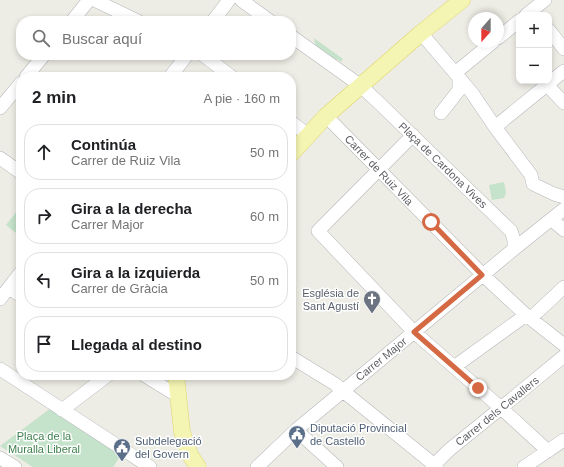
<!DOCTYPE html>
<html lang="es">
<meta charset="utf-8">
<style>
body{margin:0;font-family:Helvetica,sans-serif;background:#f6f6f6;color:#202124}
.controls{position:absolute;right:12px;top:12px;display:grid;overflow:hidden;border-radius:8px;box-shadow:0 2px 6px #0003}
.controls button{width:36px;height:36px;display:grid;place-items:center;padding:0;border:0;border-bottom:1px solid #e0e0e0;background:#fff;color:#202124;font:20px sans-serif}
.compass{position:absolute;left:468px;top:12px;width:36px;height:36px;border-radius:50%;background:#fff;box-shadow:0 2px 6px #0003;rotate:201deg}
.stop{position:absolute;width:12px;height:12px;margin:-9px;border:3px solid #d56944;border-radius:50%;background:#fff}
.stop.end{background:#d56944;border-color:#fff;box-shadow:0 1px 4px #0008}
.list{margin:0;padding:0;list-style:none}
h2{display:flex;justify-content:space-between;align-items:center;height:52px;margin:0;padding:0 16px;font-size:17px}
h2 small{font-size:13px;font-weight:400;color:#757577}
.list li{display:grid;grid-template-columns:26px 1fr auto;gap:12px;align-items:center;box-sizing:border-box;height:56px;margin:0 8px 8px;padding:0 8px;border:1px solid #e0e0e0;border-radius:16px}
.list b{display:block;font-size:15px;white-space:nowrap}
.list p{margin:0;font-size:13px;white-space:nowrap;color:#757577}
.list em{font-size:13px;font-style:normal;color:#757577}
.icon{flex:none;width:22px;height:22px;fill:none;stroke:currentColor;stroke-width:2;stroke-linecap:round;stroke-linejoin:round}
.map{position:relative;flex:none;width:564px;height:467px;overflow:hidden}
.search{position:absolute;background:#fff;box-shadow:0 2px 6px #0003;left:16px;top:16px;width:280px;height:44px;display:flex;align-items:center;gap:10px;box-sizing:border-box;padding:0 14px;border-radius:16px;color:#757577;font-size:15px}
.panel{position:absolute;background:#fff;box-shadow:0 2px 6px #0003;left:16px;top:72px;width:280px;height:308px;border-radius:16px}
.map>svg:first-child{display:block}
.green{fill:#c5e2ca}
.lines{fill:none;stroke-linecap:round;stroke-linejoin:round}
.minor-casing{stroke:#b5b6ba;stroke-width:14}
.major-casing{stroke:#e1d56b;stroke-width:17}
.minor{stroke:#fff;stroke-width:13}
.major{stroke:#f4f5b2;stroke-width:16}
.route{stroke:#d56944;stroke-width:5}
.labels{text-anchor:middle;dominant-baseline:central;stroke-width:3;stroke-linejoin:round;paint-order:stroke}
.street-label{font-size:11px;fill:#5d5f64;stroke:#fff}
.worship-label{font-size:11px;fill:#5b616d;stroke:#fff;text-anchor:end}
.service-label{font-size:11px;fill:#4e5e75;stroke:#fff;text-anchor:start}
.park-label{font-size:11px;fill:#3f804e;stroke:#fff}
</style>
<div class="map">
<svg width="564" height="467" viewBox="0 0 564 467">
<rect width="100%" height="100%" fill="#edede5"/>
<!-- green -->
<path class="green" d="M 314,38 L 343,59 L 341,62 L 337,59 L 335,62 L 316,48 Z
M 504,182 L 506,193 L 504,198 L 492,200 L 489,185 Z
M 21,206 L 21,237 L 6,225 Z
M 51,408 L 122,454 L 113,467 L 33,467 L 0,446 Z"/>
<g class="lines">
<!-- minor casing -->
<g class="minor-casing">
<path id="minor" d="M 94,0 L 138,21
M 241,0 L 270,21
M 526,15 L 545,0
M 72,21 L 89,0
M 213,21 L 229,0
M 549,30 L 564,49
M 421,33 L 472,93 L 495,127 L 531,175 L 533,184 L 554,194 L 564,197
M 291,36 L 361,86 L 377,101 L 511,231 L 514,240 L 514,249
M 498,38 L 519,21
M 203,55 L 232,77
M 455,73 L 493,42
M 26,77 L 44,55
M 170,77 L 187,55
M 547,85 L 564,103
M 0,108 L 21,83
M 441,113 L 459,90 L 459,78
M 326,116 L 483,275 L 526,315 L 564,345
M 291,122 L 308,135
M 495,127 L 564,71
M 413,135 L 318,231 L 414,332 L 501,408 L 548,451
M 0,158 L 21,173
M 552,220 L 564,230
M 9,288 L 21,296
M 0,299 L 21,272
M 531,318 L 564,287
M 291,357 L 335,384 L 343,391 L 437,467
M 454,367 L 526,315
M 0,369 L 150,467
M 144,375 L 178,396
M 62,410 L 108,375
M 296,430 L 337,467
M 0,458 L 15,467
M 257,467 L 296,430 L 514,249 L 564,209
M 432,467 L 449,450 L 501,408 L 564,356
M 524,467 L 564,440"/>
</g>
<!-- major casing -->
<g class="major-casing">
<path id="major" d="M 291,154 L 326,116 L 421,33 L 462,0
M 176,375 L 182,432 L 190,455 L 198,467"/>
</g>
<!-- minor -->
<use href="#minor" class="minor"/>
<!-- major -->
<use href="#major" class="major"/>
</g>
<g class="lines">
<!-- route -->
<path class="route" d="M 431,222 L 482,275 L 414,332 L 478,388"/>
</g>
<!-- icons -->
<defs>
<g id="church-pin" transform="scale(0.9)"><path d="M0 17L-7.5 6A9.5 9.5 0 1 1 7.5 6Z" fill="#6b7280" stroke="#fff"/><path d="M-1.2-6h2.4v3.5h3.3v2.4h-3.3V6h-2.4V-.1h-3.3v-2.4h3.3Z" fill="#fff"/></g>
<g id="civic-pin" transform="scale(0.9)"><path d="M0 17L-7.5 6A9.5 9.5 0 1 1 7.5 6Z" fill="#5c6f8a" stroke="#fff"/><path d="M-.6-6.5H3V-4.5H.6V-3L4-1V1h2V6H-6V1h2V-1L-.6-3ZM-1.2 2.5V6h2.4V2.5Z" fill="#fff"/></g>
</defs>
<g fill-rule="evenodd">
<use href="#church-pin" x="372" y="299"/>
<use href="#civic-pin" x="297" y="434"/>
<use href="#civic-pin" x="122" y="447"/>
</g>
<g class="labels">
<!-- street labels -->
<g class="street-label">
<text transform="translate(443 165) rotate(44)">Plaça de Cardona Vives</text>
<text transform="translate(379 170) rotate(46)">Carrer de Ruiz Vila</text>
<text transform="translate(381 359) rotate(-39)">Carrer Major</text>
<text transform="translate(497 411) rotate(-39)">Carrer dels Cavallers</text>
</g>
<!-- worship labels -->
<g class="worship-label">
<text x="359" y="293">Església de<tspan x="359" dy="13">Sant Agustí</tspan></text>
</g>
<!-- service labels -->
<g class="service-label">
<text x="310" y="428">Diputació Provincial<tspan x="310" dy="13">de Castelló</tspan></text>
<text x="135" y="441">Subdelegació<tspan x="135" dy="13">del Govern</tspan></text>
</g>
<!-- park labels -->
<g class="park-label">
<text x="44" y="436">Plaça de la<tspan x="44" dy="13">Muralla Liberal</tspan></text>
</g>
</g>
</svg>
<div class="controls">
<button>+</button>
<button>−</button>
</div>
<svg class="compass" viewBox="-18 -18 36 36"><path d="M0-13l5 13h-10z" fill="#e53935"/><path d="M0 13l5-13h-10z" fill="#757577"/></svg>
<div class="stop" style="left:431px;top:222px"></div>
<div class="stop end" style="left:478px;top:388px"></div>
<div class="search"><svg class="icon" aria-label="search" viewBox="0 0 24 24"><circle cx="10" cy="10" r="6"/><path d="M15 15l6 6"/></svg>Buscar aquí</div>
<section class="panel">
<h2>2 min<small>A pie · 160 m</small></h2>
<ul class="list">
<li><svg class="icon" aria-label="ahead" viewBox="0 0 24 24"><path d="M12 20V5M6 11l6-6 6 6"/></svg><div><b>Continúa</b><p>Carrer de Ruiz Vila</p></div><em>50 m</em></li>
<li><svg class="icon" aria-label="right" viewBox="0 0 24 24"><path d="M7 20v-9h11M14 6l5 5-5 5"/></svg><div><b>Gira a la derecha</b><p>Carrer Major</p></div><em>60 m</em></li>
<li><svg class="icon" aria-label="left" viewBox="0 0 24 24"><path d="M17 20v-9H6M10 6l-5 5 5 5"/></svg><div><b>Gira a la izquierda</b><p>Carrer de Gràcia</p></div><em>50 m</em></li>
<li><svg class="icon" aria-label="arrive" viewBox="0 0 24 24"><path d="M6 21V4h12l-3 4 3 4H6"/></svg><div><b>Llegada al destino</b></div></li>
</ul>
</section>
</div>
